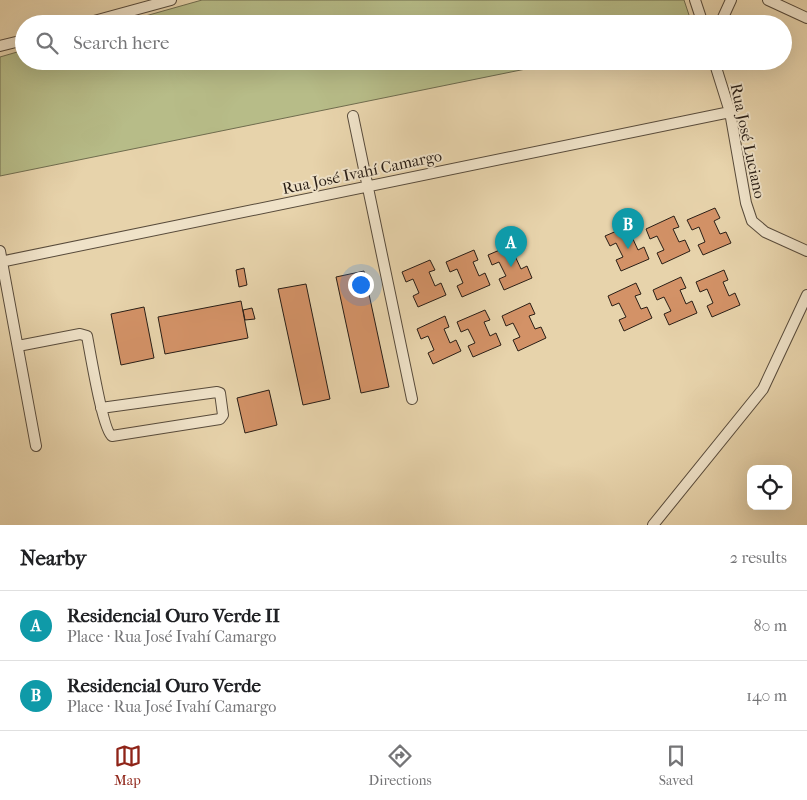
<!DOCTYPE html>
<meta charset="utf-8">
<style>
body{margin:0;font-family:"IM FELL French Canon",serif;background:#f6f6f6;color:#202124}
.controls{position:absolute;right:15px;bottom:15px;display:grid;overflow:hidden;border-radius:10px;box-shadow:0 5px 20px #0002}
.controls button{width:45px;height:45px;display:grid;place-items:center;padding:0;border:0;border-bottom:1px solid #e0e0e0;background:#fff;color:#202124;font:25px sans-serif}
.you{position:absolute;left:360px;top:284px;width:18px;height:18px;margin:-12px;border:4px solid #fff;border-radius:50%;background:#1a73e8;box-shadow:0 0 0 8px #1a73e833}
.badge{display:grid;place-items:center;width:32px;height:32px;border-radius:50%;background:#8f2418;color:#fff;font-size:16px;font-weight:700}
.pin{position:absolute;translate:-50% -41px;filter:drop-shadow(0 1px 2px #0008)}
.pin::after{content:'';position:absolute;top:26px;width:18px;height:15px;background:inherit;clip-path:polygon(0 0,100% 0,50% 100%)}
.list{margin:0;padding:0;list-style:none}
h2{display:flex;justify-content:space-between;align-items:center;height:65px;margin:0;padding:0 20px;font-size:21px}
h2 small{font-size:16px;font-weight:400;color:#757577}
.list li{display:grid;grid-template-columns:32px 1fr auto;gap:15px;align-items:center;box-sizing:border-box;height:70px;padding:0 20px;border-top:1px solid #e0e0e0}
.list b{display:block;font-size:19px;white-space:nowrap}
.list p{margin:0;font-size:16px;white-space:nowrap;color:#757577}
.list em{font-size:16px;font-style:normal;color:#757577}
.icon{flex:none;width:28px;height:28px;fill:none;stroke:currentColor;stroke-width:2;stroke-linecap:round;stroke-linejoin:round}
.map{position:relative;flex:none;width:807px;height:525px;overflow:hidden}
.search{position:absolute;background:#fff;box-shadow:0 5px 20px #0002;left:15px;right:15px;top:15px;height:55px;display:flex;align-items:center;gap:12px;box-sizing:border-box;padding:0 18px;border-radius:28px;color:#757577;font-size:19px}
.sheet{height:205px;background:#fff}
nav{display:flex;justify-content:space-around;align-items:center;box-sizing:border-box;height:70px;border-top:1px solid #e0e0e0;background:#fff;font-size:14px;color:#757577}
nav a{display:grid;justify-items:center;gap:2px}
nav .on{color:#8f2418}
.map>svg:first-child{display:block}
.green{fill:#b7bc88;stroke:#706d4f}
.building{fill:#d39267;stroke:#291e16}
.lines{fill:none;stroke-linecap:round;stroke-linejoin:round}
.minor-casing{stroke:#584b3b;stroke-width:12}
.minor{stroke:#efe2c8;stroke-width:10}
.labels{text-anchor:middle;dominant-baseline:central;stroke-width:4;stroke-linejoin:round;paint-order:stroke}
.street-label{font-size:16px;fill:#291e16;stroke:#efe2c8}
</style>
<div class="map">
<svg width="807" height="525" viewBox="0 0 807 525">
<rect width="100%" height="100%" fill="#e7d3ab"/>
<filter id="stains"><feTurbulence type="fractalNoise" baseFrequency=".004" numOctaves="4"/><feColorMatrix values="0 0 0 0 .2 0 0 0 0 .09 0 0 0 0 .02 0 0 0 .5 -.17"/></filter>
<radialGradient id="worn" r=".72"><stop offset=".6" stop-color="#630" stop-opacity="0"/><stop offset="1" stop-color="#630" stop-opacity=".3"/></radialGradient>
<!-- green -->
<path class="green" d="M 202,0 L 684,0 L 692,24 L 117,24 Z
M 24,50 L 24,61 L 565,61 L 0,176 L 0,57 Z"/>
<!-- building -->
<path class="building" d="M 715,208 L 720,218 L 714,221 L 720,234 L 726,232 L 731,243 L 703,255 L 698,245 L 705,242 L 699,227 L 692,230 L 687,220 Z
M 674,216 L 679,227 L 673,229 L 679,242 L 685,240 L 690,251 L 662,264 L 657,253 L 664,250 L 657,236 L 650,239 L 646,229 Z
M 633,224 L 638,234 L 632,237 L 638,250 L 644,247 L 649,259 L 621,271 L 616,260 L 623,257 L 616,243 L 610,246 L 605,236 Z
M 516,243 L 521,253 L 515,256 L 521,269 L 527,266 L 532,278 L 504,290 L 499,279 L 506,276 L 499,262 L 492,265 L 488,255 Z
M 474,250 L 478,260 L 473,262 L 479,276 L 485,273 L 490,285 L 462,297 L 457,286 L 463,283 L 457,269 L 450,272 L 446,262 Z
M 430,260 L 435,270 L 429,272 L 435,286 L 441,283 L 446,295 L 418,307 L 413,296 L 419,293 L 413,279 L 406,282 L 402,272 Z
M 244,268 L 247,285 L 239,287 L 236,270 Z
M 724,270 L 728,280 L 723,282 L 729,296 L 735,293 L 740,305 L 712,317 L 707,306 L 713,303 L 707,289 L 700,292 L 696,282 Z
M 364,271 L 389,387 L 361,393 L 336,277 Z
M 681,277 L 686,288 L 680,290 L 686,304 L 692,301 L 697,313 L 669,325 L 664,314 L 671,311 L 664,297 L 657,300 L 653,290 Z
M 636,283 L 641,294 L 635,296 L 641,309 L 647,307 L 652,318 L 624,331 L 619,320 L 626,317 L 619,303 L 612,306 L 608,296 Z
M 306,284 L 330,399 L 303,405 L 278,289 Z
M 241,301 L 248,338 L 165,354 L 158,317 Z
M 530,303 L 535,314 L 529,316 L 535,329 L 541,327 L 546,338 L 518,351 L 513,340 L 520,337 L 513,323 L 506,326 L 502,316 Z
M 144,307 L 154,358 L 121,365 L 111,314 Z
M 252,308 L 255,319 L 245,320 L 243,310 Z
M 485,310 L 490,320 L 484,322 L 490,336 L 496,333 L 501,345 L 473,357 L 468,346 L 475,343 L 468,329 L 461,332 L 457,322 Z
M 445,316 L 449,327 L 444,329 L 450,343 L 456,340 L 461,351 L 433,364 L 428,353 L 434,350 L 428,336 L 421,339 L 417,329 Z
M 269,390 L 277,425 L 245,433 L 237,398 Z"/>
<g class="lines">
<!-- minor casing -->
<g class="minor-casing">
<path id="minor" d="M 695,0 L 703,24
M 768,0 L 807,18
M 83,24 L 171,0
M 720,24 L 731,0
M 0,46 L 24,40
M 714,61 L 730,112 L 746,203 L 752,221 L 765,232 L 807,251
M 353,116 L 412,399
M 0,251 L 36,446
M 0,262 L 730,112
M 18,346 L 80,334 L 87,336 C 90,351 103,431 112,436 L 220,419 L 223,415 L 220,393 L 217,392 L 101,408
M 653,525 L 763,389 L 807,295"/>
</g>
<!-- minor -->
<use href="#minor" class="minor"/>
</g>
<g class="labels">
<!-- street labels -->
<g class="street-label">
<text transform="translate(748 141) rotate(78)">Rua José Luciano</text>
<text transform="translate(362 172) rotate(-12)">Rua José Ivahí Camargo</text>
</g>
</g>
<rect width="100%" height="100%" filter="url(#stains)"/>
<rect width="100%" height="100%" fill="url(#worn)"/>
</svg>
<div class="controls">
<button><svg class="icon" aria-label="locate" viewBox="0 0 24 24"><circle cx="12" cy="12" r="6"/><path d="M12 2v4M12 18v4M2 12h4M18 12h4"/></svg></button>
</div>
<div class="you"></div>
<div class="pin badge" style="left:511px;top:267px;background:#0f9aa8">A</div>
<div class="pin badge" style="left:628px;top:249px;background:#0f9aa8">B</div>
<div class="search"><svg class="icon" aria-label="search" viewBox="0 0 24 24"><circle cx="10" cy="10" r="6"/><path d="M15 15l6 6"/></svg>Search here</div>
</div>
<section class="sheet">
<h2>Nearby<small>2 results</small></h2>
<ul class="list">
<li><span class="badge" style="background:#0f9aa8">A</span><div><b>Residencial Ouro Verde II</b><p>Place · Rua José Ivahí Camargo</p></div><em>80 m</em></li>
<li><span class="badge" style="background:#0f9aa8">B</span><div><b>Residencial Ouro Verde</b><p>Place · Rua José Ivahí Camargo</p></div><em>140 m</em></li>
</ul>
</section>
<nav>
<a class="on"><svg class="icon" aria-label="map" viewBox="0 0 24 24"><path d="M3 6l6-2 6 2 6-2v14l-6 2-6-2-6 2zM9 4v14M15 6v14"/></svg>Map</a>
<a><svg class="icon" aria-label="directions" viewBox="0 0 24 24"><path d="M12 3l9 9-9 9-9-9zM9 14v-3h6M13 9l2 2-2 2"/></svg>Directions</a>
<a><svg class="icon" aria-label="saved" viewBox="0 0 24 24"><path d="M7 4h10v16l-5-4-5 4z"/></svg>Saved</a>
</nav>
